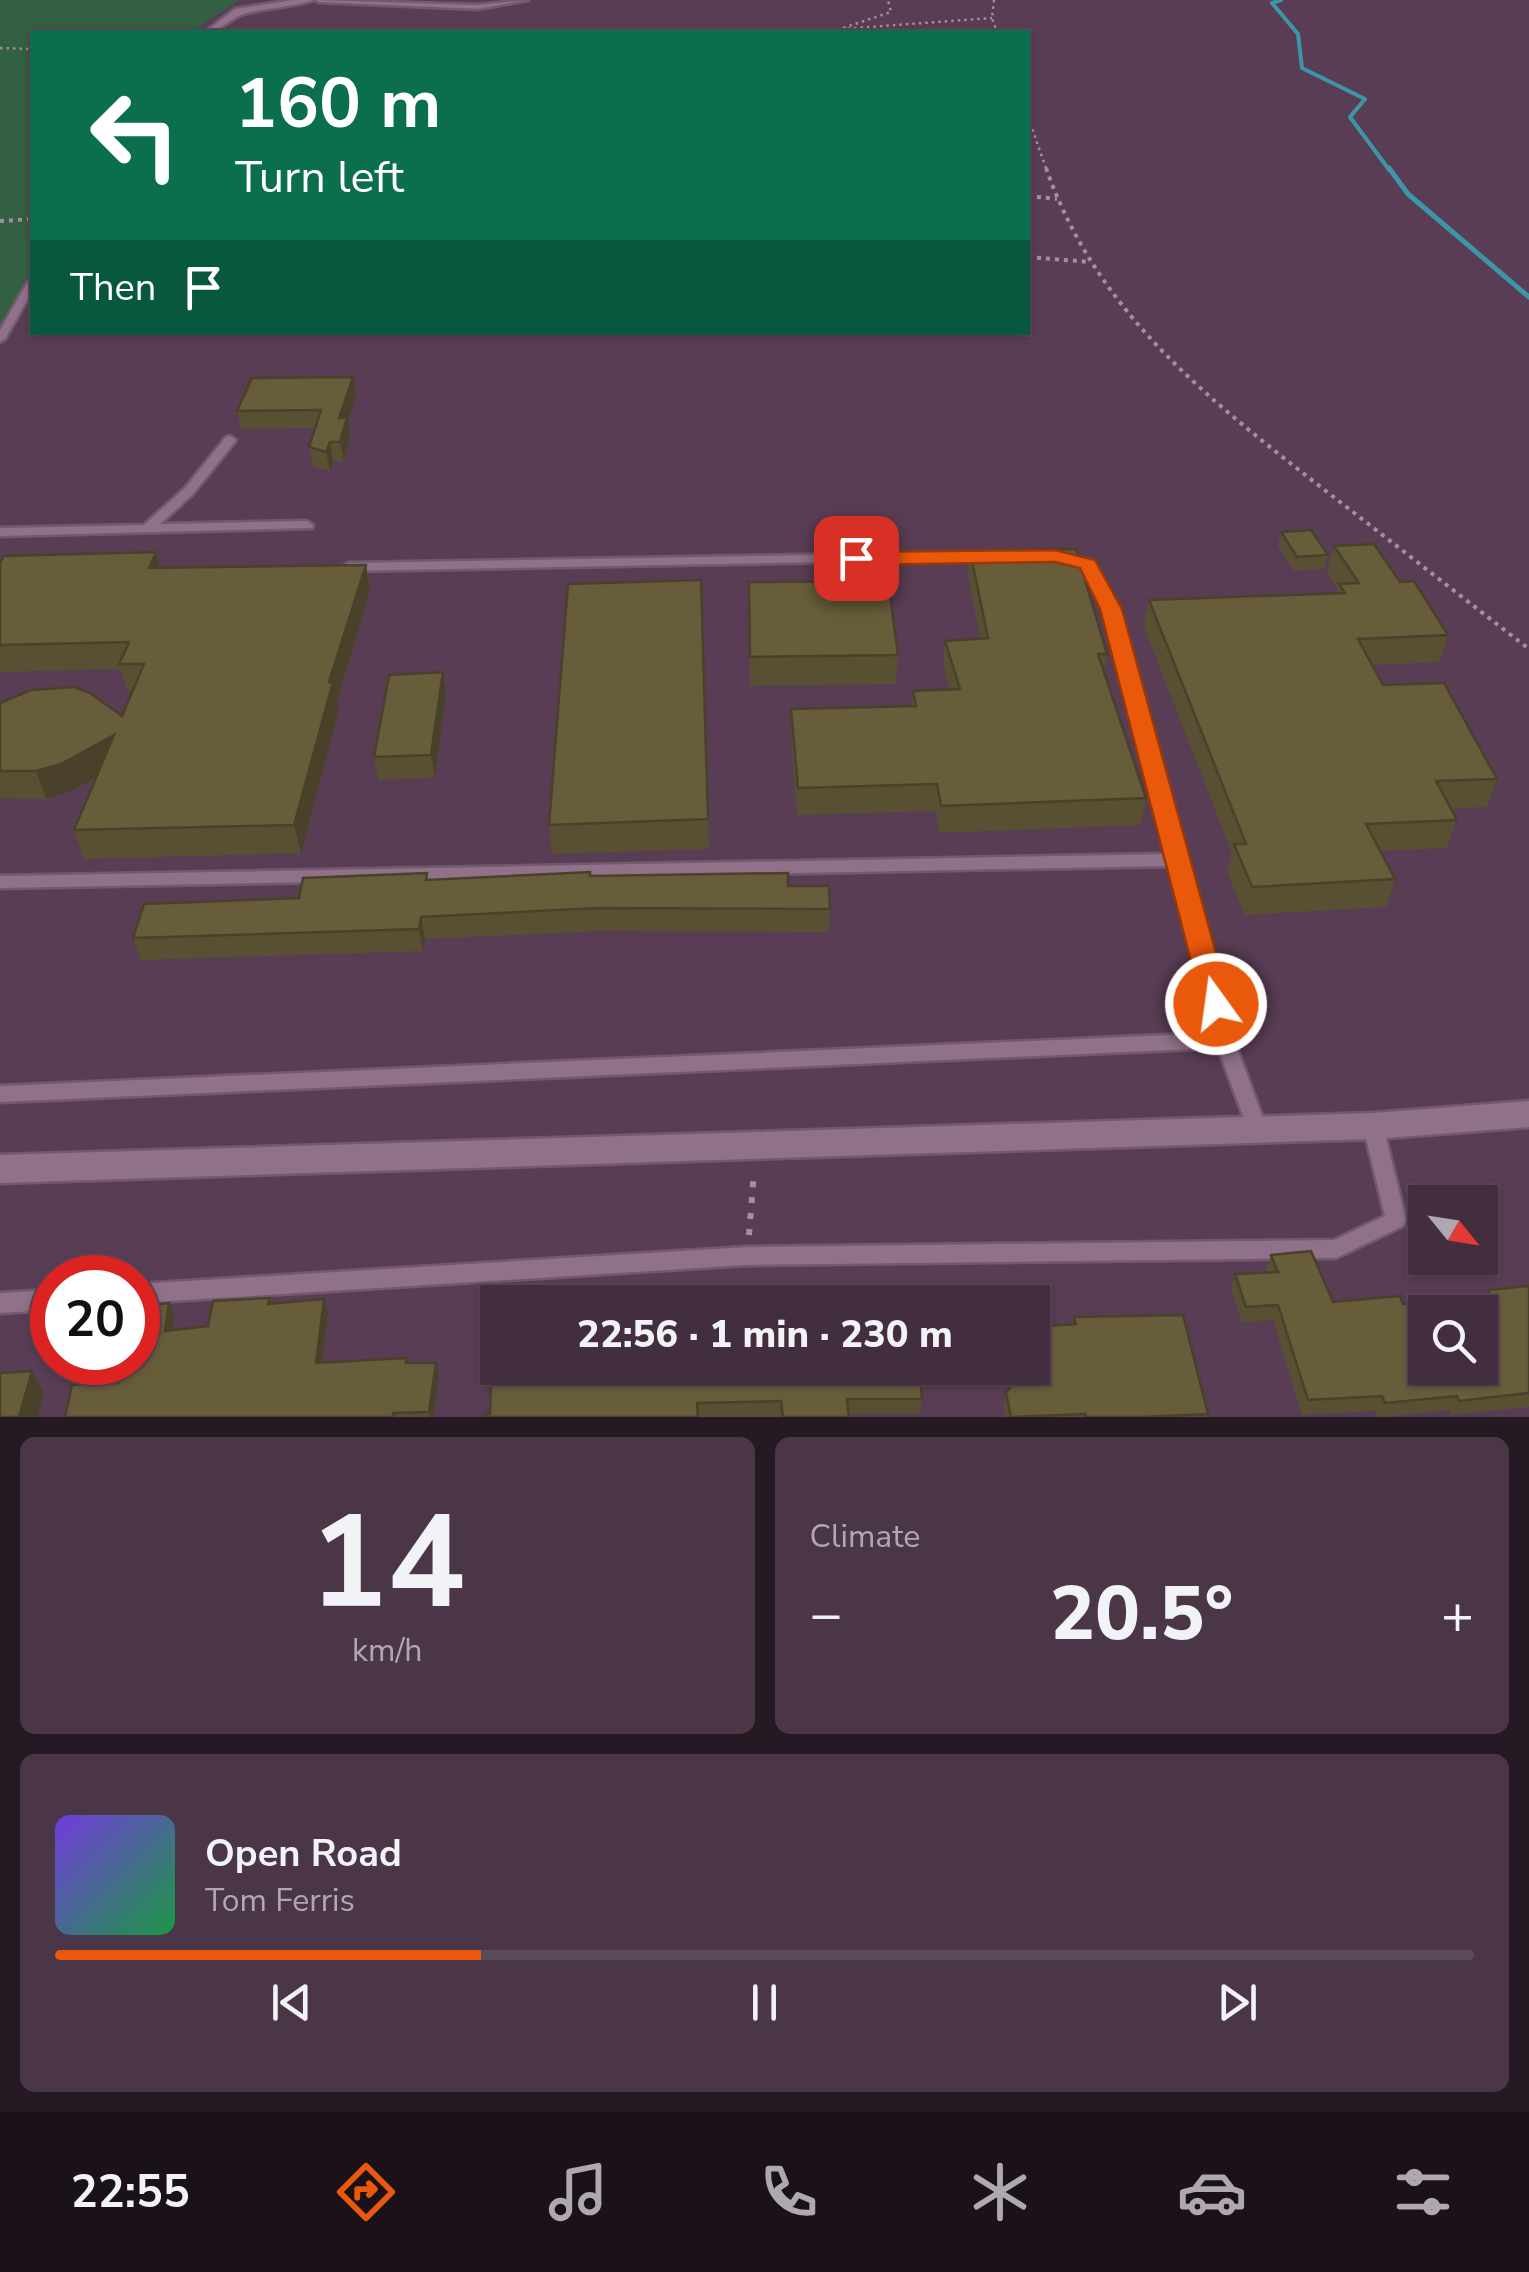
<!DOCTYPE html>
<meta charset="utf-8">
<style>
:root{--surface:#432e3f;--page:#4a3646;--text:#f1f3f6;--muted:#afa8b0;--line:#5b4a59;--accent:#ea580c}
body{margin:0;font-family:"Nunito Sans",sans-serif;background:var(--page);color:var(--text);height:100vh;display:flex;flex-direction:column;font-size:38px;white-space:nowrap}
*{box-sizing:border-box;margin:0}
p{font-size:32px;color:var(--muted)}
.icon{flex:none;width:55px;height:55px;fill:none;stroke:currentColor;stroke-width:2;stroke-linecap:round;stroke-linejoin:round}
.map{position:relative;height:1417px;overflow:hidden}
.side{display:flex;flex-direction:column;gap:20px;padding:20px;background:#251923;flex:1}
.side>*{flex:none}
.top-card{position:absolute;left:30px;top:30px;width:1000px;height:305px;border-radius:0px;box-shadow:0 2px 8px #0004,0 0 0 2px var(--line);background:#0b6e4f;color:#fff;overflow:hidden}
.needle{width:65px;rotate:120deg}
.controls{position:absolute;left:1408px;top:1185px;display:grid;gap:20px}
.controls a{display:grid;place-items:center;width:90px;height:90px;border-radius:0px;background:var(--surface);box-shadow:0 2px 8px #0004,0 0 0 2px var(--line);font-size:50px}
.speed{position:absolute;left:30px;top:1255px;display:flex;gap:20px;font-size:50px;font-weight:700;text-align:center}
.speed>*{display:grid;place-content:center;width:130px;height:130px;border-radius:50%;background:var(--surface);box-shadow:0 2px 8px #0004,0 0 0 2px var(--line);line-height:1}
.speed .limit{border:15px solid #d22;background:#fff;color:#111}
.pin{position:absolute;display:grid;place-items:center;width:85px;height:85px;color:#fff;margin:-42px;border-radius:20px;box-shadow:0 5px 15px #0006}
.me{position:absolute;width:110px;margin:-55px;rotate:346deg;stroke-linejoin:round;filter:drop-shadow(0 0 8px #0008)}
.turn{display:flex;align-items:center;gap:35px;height:210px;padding:0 40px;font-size:45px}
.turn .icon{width:130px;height:130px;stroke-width:2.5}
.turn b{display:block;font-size:70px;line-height:85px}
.then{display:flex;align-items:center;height:95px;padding:0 40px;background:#0003;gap:20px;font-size:38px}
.big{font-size:75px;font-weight:800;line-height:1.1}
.side .tile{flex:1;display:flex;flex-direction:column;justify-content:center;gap:15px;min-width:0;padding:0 35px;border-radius:15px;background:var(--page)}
.side .dial{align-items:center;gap:0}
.dial b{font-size:130px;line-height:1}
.song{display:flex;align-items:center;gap:30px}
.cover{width:120px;height:120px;border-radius:15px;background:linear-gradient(135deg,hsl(260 70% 55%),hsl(140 70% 35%))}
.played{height:10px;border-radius:5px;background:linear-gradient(90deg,var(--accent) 30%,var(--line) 30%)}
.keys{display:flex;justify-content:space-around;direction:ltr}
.heat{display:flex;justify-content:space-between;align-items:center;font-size:55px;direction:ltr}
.side .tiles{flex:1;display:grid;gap:20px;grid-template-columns:1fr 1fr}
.tile:last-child{grid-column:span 2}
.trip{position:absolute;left:480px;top:1285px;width:570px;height:100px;border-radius:0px;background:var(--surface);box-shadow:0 2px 8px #0004,0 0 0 2px var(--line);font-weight:800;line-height:100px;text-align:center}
.tab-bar{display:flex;height:160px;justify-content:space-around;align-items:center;background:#1b1219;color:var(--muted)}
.tab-bar .icon{width:70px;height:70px}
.tab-bar .selected{color:var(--accent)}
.tab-bar b{font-size:45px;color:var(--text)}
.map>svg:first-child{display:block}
.green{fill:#336042}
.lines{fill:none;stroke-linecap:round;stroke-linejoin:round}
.stream-far1{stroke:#3c96a8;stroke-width:4}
.stream{stroke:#3c96a8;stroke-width:5}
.lane-casing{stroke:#715a6d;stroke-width:5}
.secondary-casing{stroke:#715a6d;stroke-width:5}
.path-far2{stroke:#a48ea0;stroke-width:2.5;stroke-dasharray:2.5 4;stroke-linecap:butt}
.path-far1{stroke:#a48ea0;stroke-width:4;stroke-dasharray:4 5;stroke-linecap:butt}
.path{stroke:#a48ea0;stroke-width:6;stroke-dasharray:6 10;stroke-linecap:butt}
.lane{fill:#907189;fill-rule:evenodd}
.secondary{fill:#907189;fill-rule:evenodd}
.wall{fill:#595033}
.shaded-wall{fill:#494129}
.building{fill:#685d3b;stroke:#494129;stroke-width:2.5;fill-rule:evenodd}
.route{fill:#ea580c;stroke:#983908;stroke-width:2.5}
</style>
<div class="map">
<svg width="1529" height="1417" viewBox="0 0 1529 1417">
<rect width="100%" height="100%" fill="#593d54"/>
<polygon class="green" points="0,0 239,0 192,32 32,32 32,271 0,325"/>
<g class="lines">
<polyline class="stream-far1" points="1281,0 1272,3 1298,34 1302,68 1365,99 1350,117 1390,171"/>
<polyline class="stream" points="1389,168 1408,194 1529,297"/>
<g class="lane-casing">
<g id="lane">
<path d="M292,0H314C291,8 265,7 241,15C228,20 219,33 205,32L235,9Z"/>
<polygon points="315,0 478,5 528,0 478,9 319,2"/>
<polygon points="32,280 32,291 5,339 0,342 0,330 27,283"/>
<polygon points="230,436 236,440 234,443 193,494 160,524 307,521 313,525 312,528 0,536 0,528 144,525 185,488 226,437"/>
<polygon points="986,552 991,553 993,556 991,559 349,571 342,567 349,563"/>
<polygon points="1063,554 1093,561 1118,609 1234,1040 1267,1129 1264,1135 1257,1137 1250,1135 1218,1048 0,1102 0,1086 1214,1033 1171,866 0,888 0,876 1168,854 1104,609 1083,567 1058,561 1056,558"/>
<polygon points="1373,1118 1380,1120 1383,1126 1406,1220 1403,1226 1336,1258 747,1265 138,1303 138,1284 747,1247 1334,1240 1385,1216 1363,1126 1366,1120"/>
<polygon points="52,1290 52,1310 0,1313 0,1293"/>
</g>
</g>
<g class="secondary-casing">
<polygon id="secondary" points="1529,1101 1529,1127 1373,1139 0,1183 0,1155 1373,1113"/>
</g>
<g class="path-far2">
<polyline points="994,0 992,18 997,32"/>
<polyline points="841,29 992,18"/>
<polyline points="831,32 891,12 888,0"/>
<polyline points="0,48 32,49"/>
<polyline points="1028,117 1047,171"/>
</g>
<g class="path-far1">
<path d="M1046,168C1098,316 1212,402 1331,495C1397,546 1463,598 1529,649"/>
<polyline points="1028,196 1057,199"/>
<polyline points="0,221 32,219"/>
<polyline points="1028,257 1090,262"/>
</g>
<polyline class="path" points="749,1235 754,1172"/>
<use href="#lane" class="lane"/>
<use href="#secondary" class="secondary"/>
</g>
<g class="wall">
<polygon points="353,377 356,396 348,421 350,436 344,461 333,461 330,471 313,466 309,447 315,428 241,429 237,411"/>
<polygon points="1281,532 1328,555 1324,569 1294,571 1278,546"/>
<polygon points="1334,546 1400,582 1448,635 1440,662 1372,665 1383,685 1497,779 1487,807 1450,808 1457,820 1447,848 1381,851 1395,879 1386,907 1245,915 1227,872 1232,853 1144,627 1149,600 1337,594 1338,589 1327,572"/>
<polygon points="970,551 1107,654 1104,672 1146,798 1141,825 939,833 935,811 797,815 791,735 791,709 912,706 913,691 950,689 943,667 945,641 980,638 968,576"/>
<polygon points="0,563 160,567 366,565 370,591 337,701 339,709 301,853 84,859 74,830 96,777 71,791 46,799 0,798 0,703 122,716 132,691 127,691 121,669 0,672"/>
<polygon points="701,580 709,849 552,854 549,825"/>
<polygon points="749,582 898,655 896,684 750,686"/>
<polygon points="443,672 446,694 435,778 378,780 374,757"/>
<polygon points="427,873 428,880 590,876 788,886 830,909 829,932 600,931 425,939 423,951 141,960 133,938 299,898"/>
<polygon points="1271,1255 1333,1302 1403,1304 1484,1297 1488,1290 1529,1286 1529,1407 1452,1415 1449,1410 1383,1417 1378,1417 1376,1411 1302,1415 1273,1320 1242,1322 1231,1289 1235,1274 1267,1272 1266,1269"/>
<polygon points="270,1298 272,1304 324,1299 328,1313 322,1362 408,1363 439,1377 433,1417 65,1417 118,1383 175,1317 173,1330 208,1326"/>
<polygon points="1074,1317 1208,1414 1207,1417 1005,1417 1004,1408 1006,1393 1010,1387 1007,1368 1032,1368 1073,1324"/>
<polygon points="498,1352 922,1399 920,1414 849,1414 849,1417 485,1417 490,1414"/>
</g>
<g class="shaded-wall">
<polygon points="353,377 356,396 348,421 350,436 344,461 340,442 339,418"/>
<polygon points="330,442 333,461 330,471 326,452"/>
<polygon points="156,552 163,579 149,568"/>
<polygon points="366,565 370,591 337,701 339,709 301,853 294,825 329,682"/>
<polygon points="443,672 446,694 435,778 431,755"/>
<polygon points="114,735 123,763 71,791 46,799 36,771"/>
<polygon points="421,917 425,939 423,951 419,929"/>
<polygon points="324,1299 328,1313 320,1376 316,1363"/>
<polygon points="169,1303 175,1317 171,1345 165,1331"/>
<polygon points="436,1363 439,1377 433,1417 430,1417 429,1412"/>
<polygon points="32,1371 44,1394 37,1417 19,1417"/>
</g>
<g class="building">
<polygon points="353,377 339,418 347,417 340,442 330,442 326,452 309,447 321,410 237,411 252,378"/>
<polygon points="1311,530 1328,555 1297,557 1281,532"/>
<polygon points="1374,544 1400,582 1414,581 1448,635 1358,639 1383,685 1444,683 1497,779 1436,781 1457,820 1366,824 1395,879 1252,887 1234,844 1246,844 1149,600 1345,593 1339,584 1359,583 1334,546"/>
<polygon points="1076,549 1107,654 1098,654 1146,798 941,806 937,784 798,788 791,709 916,706 913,691 960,689 945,641 988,638 970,551"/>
<polygon points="156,552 149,568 366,565 329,682 333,682 294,825 74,830 114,735 61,764 36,771 0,771 0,703 31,690 74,687 90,693 122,716 144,664 119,664 129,642 0,645 0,563 4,556"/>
<polygon points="701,580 708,819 549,825 568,584"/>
<polygon points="888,581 898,655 750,657 749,582"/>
<polygon points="443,672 431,755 374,757 389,675"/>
<polygon points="590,872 590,876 788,873 788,886 829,886 830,909 598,908 421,917 419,929 133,938 144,904 299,898 303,878 427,873 426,880"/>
<path d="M1311,1251L1333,1302L1400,1296L1403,1304L1491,1296L1488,1290L1529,1286V1393L1459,1401L1457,1396L1385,1403L1382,1396L1308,1400L1278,1305L1246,1307L1235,1274L1278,1272L1271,1255ZM1425,1312H1480V1368H1425Z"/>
<polygon points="270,1298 268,1304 324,1299 316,1363 406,1358 406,1363 436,1363 429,1412 393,1413 393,1417 65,1417 72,1385 118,1383 122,1379 125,1362 138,1362 138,1307 169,1303 165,1331 208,1326 213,1301"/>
<polygon points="1183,1315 1208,1414 1142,1417 1086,1417 1085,1414 1011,1417 1006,1393 1015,1381 1012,1368 1032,1368 1032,1327 1076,1324 1074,1317"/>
<polygon points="498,1352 498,1368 919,1368 922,1399 847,1399 849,1417 783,1417 781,1401 697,1403 698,1417 485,1417 485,1414 490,1414 492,1353"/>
<polygon points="32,1371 19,1417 0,1417 0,1373"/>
</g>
<polygon class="route" points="1055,550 1095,560 1122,609 1230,1004 1226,1012 1216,1015 1206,1012 1202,1004 1100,609 1080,568 1055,562 856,565 846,558 856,552"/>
</svg>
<div class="controls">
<a><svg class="needle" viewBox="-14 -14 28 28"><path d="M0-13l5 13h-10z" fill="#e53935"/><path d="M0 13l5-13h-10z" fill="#afa8b0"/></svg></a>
<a><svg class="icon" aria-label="search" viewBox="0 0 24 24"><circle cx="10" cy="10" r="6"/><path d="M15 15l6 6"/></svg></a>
</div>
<div class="speed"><div class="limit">20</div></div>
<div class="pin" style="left:856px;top:558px;background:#d93025"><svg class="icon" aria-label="arrive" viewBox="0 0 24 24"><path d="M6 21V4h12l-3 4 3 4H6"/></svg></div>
<svg class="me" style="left:1216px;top:1004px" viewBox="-20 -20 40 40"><circle r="17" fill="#ea580c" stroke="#fff" stroke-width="3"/><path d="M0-11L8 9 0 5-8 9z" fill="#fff"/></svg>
<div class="trip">22:56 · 1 min · 230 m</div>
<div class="top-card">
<div class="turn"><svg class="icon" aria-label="left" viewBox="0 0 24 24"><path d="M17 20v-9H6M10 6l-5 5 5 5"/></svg><div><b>160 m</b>Turn left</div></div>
<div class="then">Then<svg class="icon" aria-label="arrive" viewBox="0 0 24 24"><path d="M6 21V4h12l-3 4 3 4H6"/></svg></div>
</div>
</div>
<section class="side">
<div class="tiles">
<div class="tile dial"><b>14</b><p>km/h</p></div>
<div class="tile"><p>Climate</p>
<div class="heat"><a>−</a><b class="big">20.5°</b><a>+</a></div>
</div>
<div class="tile">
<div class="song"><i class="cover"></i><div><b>Open Road</b><p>Tom Ferris</p></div></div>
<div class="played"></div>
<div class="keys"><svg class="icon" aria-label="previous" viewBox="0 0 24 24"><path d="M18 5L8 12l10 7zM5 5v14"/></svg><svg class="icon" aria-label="pause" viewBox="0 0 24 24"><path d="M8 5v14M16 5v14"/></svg><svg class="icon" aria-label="next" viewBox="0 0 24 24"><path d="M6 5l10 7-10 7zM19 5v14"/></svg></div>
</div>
</div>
</section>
<nav class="tab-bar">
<b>22:55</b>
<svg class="icon selected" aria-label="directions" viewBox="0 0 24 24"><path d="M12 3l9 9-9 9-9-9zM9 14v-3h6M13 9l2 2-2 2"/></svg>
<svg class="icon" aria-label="music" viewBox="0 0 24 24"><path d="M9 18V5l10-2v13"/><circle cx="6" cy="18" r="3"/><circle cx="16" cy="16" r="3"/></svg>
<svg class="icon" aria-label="phone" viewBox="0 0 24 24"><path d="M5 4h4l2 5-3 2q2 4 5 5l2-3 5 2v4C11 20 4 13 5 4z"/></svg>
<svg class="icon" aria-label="climate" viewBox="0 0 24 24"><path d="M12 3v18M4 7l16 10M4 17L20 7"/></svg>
<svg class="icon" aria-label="car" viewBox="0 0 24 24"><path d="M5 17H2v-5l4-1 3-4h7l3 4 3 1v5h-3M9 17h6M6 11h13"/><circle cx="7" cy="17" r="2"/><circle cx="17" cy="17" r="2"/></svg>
<svg class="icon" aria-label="filters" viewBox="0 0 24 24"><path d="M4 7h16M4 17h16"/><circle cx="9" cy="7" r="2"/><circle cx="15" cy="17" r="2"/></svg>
</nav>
